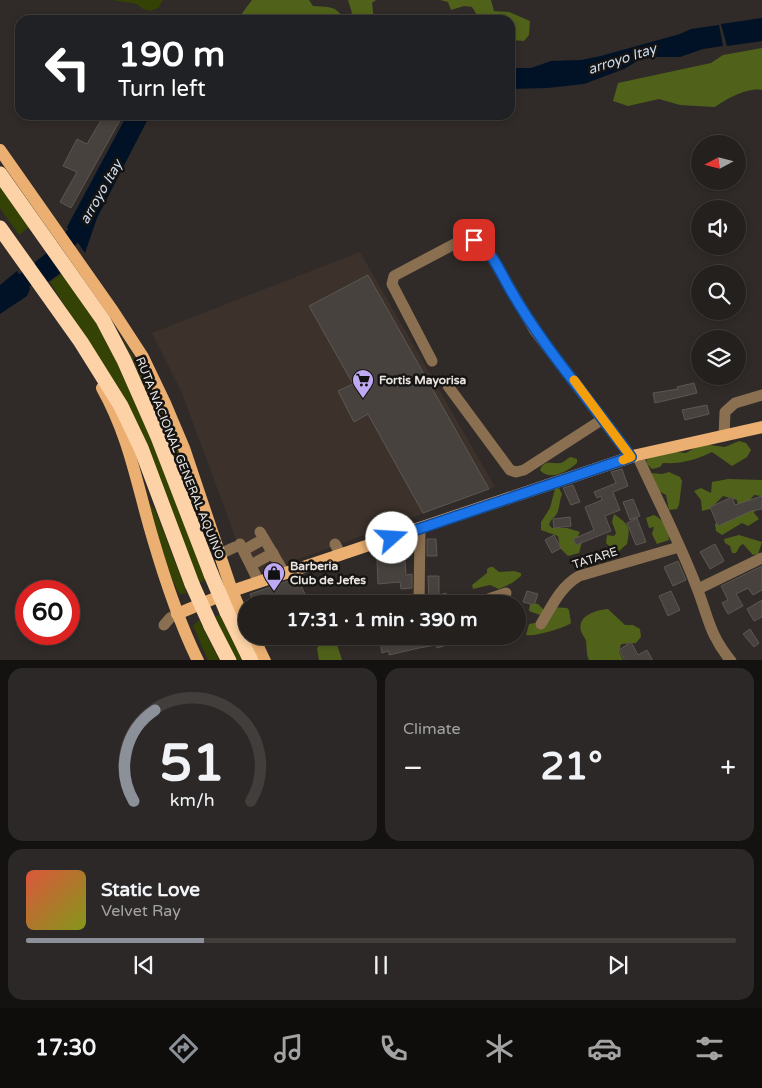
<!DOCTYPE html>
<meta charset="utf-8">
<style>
:root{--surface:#24201e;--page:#2c2827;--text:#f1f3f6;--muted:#a3a3a4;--line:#413e3c;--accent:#8c9099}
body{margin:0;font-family:"Varela Round",sans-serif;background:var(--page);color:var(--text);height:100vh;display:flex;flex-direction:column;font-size:19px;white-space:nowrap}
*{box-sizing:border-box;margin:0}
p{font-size:16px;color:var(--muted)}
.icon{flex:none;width:28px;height:28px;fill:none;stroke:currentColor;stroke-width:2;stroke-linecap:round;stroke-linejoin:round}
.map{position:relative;height:660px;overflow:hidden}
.sheet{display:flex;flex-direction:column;gap:8px;padding:8px;background:#141210;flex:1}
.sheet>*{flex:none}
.hud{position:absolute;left:15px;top:15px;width:500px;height:105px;border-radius:15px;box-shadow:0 2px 8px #0003,0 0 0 1px var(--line);background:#202124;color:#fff;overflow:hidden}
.needle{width:32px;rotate:263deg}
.buttons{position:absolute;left:691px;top:135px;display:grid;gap:10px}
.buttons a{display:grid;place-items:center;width:55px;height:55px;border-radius:50%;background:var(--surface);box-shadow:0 2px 8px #0003,0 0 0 1px var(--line);font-size:25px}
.speed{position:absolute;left:15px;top:580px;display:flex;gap:10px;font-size:25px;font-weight:700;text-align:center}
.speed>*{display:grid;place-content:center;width:65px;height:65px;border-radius:50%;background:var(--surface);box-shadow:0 2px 8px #0003,0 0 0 1px var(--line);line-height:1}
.speed .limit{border:8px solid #d22;background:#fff;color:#111}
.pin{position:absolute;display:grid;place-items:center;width:42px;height:42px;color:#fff;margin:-21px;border-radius:10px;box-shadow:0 2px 8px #0006}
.me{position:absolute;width:55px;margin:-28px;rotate:71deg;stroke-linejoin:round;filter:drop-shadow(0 0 4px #0008)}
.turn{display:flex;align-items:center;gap:18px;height:105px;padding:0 20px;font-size:22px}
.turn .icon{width:65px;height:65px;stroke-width:2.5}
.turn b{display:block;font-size:35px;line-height:42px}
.big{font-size:38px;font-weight:800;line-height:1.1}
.sheet .card{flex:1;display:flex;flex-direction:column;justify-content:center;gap:8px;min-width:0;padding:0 18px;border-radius:15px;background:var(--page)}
.sheet .dial{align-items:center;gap:0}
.dial svg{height:130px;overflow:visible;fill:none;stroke:var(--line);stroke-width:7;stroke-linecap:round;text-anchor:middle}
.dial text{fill:var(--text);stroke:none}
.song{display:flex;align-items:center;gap:15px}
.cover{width:60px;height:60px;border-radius:8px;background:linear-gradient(135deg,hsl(10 70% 55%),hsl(70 70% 35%))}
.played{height:5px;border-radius:2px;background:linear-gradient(90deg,var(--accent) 25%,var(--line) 25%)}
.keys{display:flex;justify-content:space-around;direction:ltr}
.heat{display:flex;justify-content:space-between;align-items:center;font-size:28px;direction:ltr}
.sheet .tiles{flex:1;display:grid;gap:8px;grid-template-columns:1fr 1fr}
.card:last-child{grid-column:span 2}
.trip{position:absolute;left:238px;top:595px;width:288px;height:50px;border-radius:25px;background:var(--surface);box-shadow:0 2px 8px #0003,0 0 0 1px var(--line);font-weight:800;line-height:50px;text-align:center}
.tab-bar{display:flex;height:80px;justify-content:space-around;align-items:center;background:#0e0d0c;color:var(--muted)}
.tab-bar .icon{width:35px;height:35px}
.tab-bar .current{color:var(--accent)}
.tab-bar b{font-size:22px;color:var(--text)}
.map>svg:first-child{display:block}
.built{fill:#3c322b}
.green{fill:#344205}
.forest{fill:#506219}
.water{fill:#011226}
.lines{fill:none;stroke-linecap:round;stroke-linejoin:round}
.river{stroke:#011226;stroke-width:16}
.building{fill:#47423e;stroke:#5c5753}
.minor{stroke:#8b6f51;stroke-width:11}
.major{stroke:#ebb071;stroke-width:12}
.highway{stroke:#fcd2a6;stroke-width:15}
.highway-bridge{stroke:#fcd2a6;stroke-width:15}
.route-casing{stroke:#114b97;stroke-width:12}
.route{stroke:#1a73e8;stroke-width:9}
.slow{stroke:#f59e0b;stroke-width:9}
.labels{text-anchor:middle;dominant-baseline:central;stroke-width:5;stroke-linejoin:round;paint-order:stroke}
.poi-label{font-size:12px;font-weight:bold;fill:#e9e5e3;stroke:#161412;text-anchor:start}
.street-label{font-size:12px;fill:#e9e5e3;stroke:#161412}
.water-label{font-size:14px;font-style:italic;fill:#cbdcee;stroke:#161412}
</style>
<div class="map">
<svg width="762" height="661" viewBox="0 0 762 661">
<rect width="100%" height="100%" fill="#302b28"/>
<polygon class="built" points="360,252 495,487 250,577 182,393 152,333"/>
<g class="green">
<polygon points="112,0 163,0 158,8 150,11 143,9 137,4"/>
<polygon points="0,184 30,226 19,235 0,208"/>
<polygon points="63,273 110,345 152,438 206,580 198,583 78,327 50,282"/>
<polygon points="121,334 170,428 190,481 195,512 167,437"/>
<polygon points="139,469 150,504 156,512 187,593 180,594 177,590 166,563"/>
<polygon points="222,614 246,660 235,660 213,618"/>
<polygon points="199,620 219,660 209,660 207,658 193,626"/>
</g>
<g class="forest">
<polygon points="252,0 309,0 313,6 328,7 335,9 346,19 352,13 348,0 376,0 372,3 374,20 237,20"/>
<polygon points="440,0 491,0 494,11 509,12 530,21 529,35 524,41 510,40 510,20 480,20 472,7 464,6 451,10 448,2"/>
<path d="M762,48V90C748,87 726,99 715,107L680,105L659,99L628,106L613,101L618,83L711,63L723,55Z"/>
<path d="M739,441L746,443L751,450L747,457L732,466L712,452C696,460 681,464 663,463L660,467L652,469L647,464L646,456L667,451L686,453L702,444L725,447Z"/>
<path d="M571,457L577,459V463C568,471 550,482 540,470C544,459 552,464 560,463C564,463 567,458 571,457Z"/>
<polygon points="669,472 680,477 682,481 679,505 677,509 669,510 666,495 659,491 651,473 662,474"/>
<polygon points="728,479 762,480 762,496 754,495 749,501 755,510 754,513 759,519 748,526 742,523 722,535 716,531 715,524 738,508 737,500 723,496 710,509 702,511 701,500 694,491 701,488 711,493 712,482"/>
<path d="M559,488L562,494C559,501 560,509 556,515C553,519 550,520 549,525L552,528H567L580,532L578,536L582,542L579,553L568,556L560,548L558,536L541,530V522L550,508L555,489Z"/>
<path d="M614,514C629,525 631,526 627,544L619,551H615L606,543L607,535L614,536L616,533L612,522Z"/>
<path d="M654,515C664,520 669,530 669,540L657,544L652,534L654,527L649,528L646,518Z"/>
<polygon points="739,535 762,542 758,554 753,555 743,544 740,546 736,553 732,553 730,546 725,543 724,539"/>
<polygon points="490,567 493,567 499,572 514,571 521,573 521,576 512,583 499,589 490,585 473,589 472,585 487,573 487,569"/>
<path d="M534,603L538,604L544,610L551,607L567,608L569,610L571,623C565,628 534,637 526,635L529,624L540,622V615L529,611L530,604Z"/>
<path d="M608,609L625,625H633L640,629L641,637L636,643L621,644L619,652L623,660H589C586,654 587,648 586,641C585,638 582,634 581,631C577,615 597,610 608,609Z"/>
<polygon points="331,637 335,638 342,660 319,660 317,648 324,639"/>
</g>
<g class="water">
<polygon points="762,18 762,41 727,46 721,24"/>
<polygon points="719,25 723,46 703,49 680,57 654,57 639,60 624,69 584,84 548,88 510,89 510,68 531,68 551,61 581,60 601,56 680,34 691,29"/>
<polygon points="127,115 150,115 97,218 85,253 67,227"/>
<polygon points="48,252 62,272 48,282 35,262"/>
<polygon points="17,271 30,289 27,296 0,314 0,285"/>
</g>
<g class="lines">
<polyline class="river" points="0,297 51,262 86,220"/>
</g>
<g class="building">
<polygon points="104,115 123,115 71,208 60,202 77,172 63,166 77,139 87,144"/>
<polygon points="368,275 489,489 423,513 368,414 354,422 338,391 353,384 309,306"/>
<polygon points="694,383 697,393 655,403 653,393 678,389 677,387"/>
<polygon points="707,405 709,414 685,420 682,410"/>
<polygon points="622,469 628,486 613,492 620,510 605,516 611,531 576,545 573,539 594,530 585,507 602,500 601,496 597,498 594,492 616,483 611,472"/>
<polygon points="573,485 580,502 571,505 563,488"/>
<polygon points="762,496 762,509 751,511 718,526 710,507 732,497 735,505"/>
<polygon points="633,499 640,516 630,520 623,502"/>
<polygon points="570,517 571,526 554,528 553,519"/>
<polygon points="637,518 646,542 636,545 627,523"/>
<polygon points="554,535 561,548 552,553 545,540"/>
<polygon points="427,539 436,539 437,556 427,556"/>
<polygon points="715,544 724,561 710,569 700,552"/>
<polygon points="394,558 394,561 405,560 406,575 412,574 412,588 401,589 400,582 378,584 377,559"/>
<polygon points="678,561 686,580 673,586 664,567"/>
<polygon points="762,566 762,590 753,595 748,588 736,594 743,606 728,614 722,603 728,600 721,586"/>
<polygon points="428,576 439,576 439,595 446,593 449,602 429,604"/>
<polygon points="297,578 306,596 293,604 254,604 250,594"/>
<polygon points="527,591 538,594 534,605 523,602"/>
<polygon points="671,591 680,610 668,616 659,596"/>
<polygon points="762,600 762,617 754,621 747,609"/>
<polygon points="750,629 759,643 754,647 743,634"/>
<polygon points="404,636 444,636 444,646 437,648 436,645 419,648 389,655 389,651 382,653 380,642"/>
<polygon points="468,636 491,636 491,641 469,644"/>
<polygon points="631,642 638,655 647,650 653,661 625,661 619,650"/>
</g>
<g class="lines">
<g class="minor">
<polyline points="432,361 392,284 394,276 460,241 474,240 480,244 490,254 535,331 631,457"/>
<polyline points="448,386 510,470 516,472 524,470 603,419"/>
<polyline points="724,436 725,412 735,403 762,395"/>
<path d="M637,455C657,499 680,543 697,588C709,619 709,634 731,661"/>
<polyline points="260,532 285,574"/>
<polyline points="240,544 259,582"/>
<polyline points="335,544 341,555"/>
<polyline points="244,550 264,539"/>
<polyline points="220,554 235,547"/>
<polyline points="251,565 273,553"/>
<polyline points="698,589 762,558"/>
<polyline points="419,604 420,529"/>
<polyline points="474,604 506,593"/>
<path d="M541,624C552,606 560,587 579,576L679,547"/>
<polyline points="164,625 170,618 177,614"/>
</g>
<g class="major">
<polyline points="0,150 113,311 143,357 165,403 184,448 232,591 246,623"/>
<path d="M102,388C130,438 137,486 153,539C165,580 179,622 198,661"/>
<polyline points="177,614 232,591 637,455 762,427"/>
<polyline points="253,636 265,661"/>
</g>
<g class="highway">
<polyline points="0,174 103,320 124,360 158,437 211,574"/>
<polyline points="0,228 81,342 121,406 141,448 192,584"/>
<polyline points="227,612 251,661"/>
<polyline points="211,626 229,661"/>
</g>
<g class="highway-bridge">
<polyline points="211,574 227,612"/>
<polyline points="192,584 211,626"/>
</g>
</g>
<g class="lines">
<g class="route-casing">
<path id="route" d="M392,538L631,457C591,401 544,349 510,289C500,272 492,250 474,240"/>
</g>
<use href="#route" class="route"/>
<polyline class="slow" points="574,380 631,457 623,460"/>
</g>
<defs>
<g id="supermarket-pin" transform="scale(1.125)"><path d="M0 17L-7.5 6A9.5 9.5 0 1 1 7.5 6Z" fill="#bfa9f4" stroke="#161412"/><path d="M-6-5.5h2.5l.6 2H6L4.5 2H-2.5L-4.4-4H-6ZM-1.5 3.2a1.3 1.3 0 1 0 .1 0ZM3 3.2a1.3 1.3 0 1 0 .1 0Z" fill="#111"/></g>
<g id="shop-pin" transform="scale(1.125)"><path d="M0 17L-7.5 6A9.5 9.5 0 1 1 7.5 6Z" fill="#bfa9f4" stroke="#161412"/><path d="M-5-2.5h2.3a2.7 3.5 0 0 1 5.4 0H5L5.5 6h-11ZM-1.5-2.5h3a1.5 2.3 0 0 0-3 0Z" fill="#111"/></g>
</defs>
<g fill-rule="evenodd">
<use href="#supermarket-pin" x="363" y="380"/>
<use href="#shop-pin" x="274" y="573"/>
</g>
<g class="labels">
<g class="poi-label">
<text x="379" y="380">Fortis Mayorisa</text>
<text x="290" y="566">Barberia<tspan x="290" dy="14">Club de Jefes</tspan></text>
</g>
<g class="street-label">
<text transform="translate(180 458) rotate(68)">RUTA NACIONAL GENERAL AQUINO</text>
<text transform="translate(595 558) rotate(-18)">TATARE</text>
</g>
<g class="water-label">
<text transform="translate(622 59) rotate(-18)">arroyo Itay</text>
<text transform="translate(101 192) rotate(-60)">arroyo Itay</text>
</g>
</g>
</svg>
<div class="buttons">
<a><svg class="needle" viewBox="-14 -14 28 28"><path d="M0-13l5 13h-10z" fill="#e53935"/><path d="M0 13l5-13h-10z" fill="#a3a3a4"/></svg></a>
<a><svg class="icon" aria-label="sound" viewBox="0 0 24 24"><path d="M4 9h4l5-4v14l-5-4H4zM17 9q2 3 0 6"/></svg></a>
<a><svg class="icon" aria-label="search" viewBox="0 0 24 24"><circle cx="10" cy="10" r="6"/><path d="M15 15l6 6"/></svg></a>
<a><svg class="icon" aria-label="layers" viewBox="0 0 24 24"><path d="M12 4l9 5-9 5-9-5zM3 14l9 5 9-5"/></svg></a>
</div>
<div class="speed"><div class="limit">60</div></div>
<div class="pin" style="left:474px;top:240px;background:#d93025"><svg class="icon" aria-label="arrive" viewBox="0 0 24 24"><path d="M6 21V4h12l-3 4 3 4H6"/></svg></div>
<svg class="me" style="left:392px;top:538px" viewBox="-20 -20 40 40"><circle r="19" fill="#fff"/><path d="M0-13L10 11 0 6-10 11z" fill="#1a73e8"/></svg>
<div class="trip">17:31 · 1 min · 390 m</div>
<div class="hud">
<div class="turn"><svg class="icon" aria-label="left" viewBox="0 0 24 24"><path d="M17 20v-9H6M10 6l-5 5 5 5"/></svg><div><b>190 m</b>Turn left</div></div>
</div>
</div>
<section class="sheet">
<div class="tiles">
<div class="card dial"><svg viewBox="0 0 100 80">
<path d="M14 69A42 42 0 1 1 86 69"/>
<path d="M14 69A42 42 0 0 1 27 13" stroke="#8c9099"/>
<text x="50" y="56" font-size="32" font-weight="700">51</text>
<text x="50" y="72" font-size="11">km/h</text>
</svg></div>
<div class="card"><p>Climate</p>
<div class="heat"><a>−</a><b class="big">21°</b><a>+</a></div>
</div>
<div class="card">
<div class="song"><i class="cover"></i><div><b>Static Love</b><p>Velvet Ray</p></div></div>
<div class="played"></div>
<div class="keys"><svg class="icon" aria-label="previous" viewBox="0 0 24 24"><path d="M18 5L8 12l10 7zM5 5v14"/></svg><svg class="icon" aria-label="pause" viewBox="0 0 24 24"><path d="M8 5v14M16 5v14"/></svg><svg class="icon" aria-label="next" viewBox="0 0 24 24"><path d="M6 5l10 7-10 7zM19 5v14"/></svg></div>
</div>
</div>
</section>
<nav class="tab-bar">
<b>17:30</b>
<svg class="icon current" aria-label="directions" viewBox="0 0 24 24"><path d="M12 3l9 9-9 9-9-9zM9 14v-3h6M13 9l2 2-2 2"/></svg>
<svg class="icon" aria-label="music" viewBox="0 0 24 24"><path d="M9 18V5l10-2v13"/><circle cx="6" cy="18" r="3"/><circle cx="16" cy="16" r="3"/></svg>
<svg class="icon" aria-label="phone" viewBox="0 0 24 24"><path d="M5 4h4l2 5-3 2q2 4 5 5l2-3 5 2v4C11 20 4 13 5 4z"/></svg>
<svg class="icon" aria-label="climate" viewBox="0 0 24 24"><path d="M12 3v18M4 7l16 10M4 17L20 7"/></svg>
<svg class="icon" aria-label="car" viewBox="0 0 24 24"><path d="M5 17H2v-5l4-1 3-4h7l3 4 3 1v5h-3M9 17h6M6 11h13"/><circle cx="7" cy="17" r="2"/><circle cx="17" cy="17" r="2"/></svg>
<svg class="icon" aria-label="filters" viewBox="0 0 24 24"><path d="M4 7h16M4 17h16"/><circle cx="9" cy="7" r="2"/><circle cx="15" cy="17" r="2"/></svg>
</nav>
